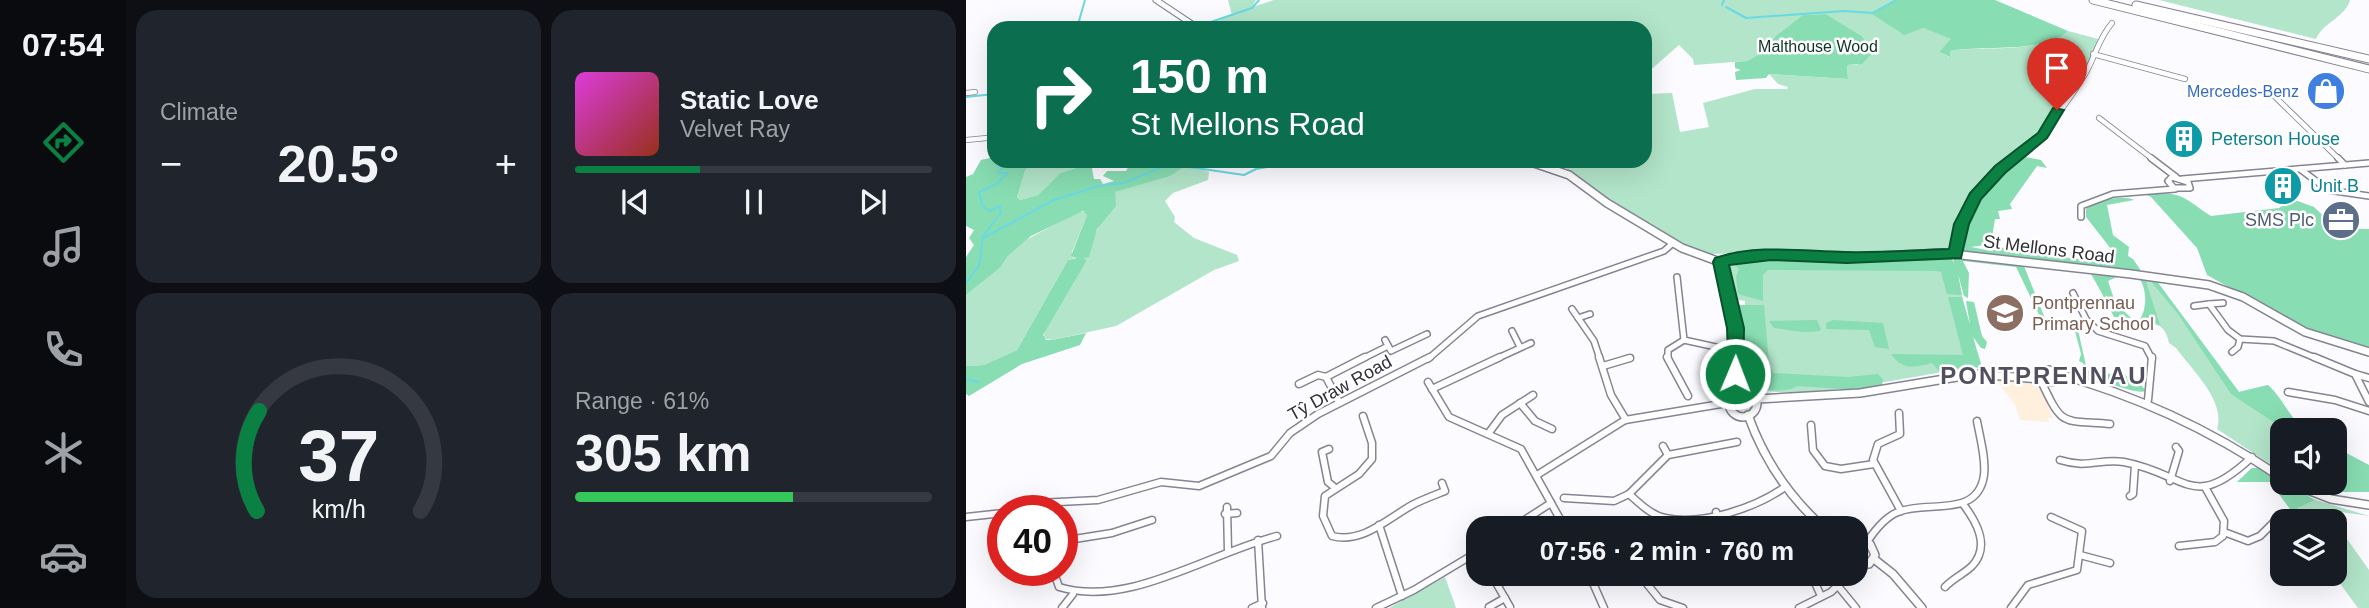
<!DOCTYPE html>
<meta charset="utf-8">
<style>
:root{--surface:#171b24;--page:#20242c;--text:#f1f3f6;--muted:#9ea1a6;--line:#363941;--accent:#0b8043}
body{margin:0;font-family:Arial,sans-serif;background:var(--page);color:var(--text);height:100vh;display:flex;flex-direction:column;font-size:26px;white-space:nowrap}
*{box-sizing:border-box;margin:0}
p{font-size:23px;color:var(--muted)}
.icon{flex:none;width:38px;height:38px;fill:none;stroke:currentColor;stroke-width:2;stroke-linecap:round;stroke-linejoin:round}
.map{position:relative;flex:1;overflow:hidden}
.details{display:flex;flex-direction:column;gap:10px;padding:10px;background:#0d0f14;width:840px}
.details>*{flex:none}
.guide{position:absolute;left:21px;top:21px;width:665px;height:147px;border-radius:21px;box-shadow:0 7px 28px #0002;background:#0b6e4f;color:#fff;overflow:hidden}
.fabs{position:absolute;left:1304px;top:418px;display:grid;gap:14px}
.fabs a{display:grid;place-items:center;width:77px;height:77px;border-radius:14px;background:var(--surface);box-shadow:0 7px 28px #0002;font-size:35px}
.speed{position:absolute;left:21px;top:495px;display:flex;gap:14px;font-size:35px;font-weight:700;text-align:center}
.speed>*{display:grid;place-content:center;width:91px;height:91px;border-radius:50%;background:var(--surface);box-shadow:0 7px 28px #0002;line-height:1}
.speed .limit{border:10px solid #d22;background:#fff;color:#111}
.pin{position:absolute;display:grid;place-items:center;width:60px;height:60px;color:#fff;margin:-72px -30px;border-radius:50% 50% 50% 0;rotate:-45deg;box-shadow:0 0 7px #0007}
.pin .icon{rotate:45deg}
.me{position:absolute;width:77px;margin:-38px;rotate:1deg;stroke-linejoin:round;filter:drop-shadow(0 0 5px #0008)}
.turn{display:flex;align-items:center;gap:24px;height:147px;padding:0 28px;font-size:32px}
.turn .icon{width:91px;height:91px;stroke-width:2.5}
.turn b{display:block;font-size:49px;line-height:60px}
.big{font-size:52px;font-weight:800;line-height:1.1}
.details .tile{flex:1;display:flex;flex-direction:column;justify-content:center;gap:10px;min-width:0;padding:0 24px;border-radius:21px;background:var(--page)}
.details .dial{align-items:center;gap:0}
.dial svg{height:182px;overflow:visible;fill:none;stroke:var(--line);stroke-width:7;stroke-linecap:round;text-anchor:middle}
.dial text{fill:var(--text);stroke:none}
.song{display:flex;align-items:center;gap:21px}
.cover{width:84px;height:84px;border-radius:10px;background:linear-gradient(135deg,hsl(300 70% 55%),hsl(10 70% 35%))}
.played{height:7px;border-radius:4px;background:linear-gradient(90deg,var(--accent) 35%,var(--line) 35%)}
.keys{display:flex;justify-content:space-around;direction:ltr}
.heat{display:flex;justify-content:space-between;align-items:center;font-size:38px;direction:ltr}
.charge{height:10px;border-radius:5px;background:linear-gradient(90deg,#34c759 61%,var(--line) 0)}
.details .tiles{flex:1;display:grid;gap:10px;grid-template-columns:repeat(2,1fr)}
.trip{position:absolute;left:500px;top:516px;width:402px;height:70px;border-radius:21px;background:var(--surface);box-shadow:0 7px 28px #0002;font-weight:800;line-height:70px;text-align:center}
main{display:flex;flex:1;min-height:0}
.menu{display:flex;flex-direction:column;width:126px;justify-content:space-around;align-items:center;background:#090b0e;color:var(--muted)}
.menu .icon{width:49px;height:49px}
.menu .on{color:var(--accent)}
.menu b{font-size:32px;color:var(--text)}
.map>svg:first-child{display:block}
.medical{fill:#fef0dc}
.green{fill:#b2e5c9;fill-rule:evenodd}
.forest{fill:#88ddb2}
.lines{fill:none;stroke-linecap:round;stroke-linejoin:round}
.stream{stroke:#69dae3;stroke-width:2}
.minor-far2-casing{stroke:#868494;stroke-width:6}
.minor-far1-casing{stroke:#868494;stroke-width:8}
.minor-casing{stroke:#868494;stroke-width:9}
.tertiary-far1-casing{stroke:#868494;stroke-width:9}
.tertiary-casing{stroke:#868494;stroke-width:10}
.secondary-far1-casing{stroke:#868494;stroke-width:7}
.secondary-casing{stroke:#868494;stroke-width:10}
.motorway-casing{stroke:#868494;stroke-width:9}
.minor-far2{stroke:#fff;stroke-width:4.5}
.minor-far1{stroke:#fff;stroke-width:5}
.minor{stroke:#fff;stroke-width:6}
.tertiary-far1{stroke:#fff;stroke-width:6}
.tertiary{stroke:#fff;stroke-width:7}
.secondary-far1{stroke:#fff;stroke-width:5}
.secondary{stroke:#fff;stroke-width:7}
.motorway{stroke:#fff;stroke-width:7}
.route{fill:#0b8043;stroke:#07532c;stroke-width:2}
.labels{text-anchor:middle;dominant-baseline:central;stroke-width:5;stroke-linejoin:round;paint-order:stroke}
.far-park-label{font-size:16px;fill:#0f3524;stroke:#fff}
.far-shop-label{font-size:16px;fill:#366cbe;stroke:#fff;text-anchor:end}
.culture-label{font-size:18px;fill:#0d838f;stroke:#fff;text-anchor:start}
.service-label{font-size:18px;fill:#4e5e75;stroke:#fff;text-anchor:end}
.street-label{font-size:18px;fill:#302f36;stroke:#fff}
.education-label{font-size:18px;fill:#785e54;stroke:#fff;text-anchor:start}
.district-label{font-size:24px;font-weight:bold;letter-spacing:2px;fill:#52505f;stroke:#fff}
</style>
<main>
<nav class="menu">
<b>07:54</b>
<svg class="icon on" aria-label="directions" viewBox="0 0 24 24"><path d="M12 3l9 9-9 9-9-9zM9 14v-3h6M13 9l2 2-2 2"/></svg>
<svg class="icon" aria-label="music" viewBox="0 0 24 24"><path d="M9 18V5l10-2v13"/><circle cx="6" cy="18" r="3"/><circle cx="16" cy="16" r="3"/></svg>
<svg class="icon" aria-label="phone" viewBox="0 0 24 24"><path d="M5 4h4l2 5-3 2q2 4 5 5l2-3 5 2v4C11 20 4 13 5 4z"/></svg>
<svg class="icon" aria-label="climate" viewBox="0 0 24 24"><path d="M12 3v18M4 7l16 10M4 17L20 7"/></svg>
<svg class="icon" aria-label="car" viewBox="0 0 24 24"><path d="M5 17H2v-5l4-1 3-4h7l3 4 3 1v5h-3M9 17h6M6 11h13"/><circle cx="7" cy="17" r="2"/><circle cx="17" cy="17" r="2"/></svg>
</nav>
<section class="details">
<div class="tiles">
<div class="tile"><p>Climate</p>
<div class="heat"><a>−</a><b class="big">20.5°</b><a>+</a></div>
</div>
<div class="tile">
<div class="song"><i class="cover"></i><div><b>Static Love</b><p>Velvet Ray</p></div></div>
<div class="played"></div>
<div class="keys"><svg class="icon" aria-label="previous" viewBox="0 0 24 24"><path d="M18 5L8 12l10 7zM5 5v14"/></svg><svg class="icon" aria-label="pause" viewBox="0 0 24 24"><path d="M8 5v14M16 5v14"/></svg><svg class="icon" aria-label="next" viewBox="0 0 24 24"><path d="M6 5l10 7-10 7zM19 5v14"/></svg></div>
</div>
<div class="tile dial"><svg viewBox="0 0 100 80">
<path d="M14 69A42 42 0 1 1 86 69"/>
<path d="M14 69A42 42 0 0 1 15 25" stroke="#0b8043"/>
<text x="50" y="56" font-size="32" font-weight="700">37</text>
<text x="50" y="72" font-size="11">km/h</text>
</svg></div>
<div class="tile"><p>Range · 61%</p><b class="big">305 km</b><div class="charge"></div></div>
</div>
</section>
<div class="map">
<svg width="1403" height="608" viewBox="0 0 1403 608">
<rect width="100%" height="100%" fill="#fcfbff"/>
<polygon class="medical" points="1028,377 1061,379 1069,384 1078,394 1087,418 1082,418 1083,422 1054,420 1049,405"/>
<g class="green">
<path d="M262,0H290L286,7L308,0H930L906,14L935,33L957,28L986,39L973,52L983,57V51C1014,46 1080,54 1102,31L1132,39L1124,65L1089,109L1076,133L1030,171L1005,197L984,251L864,256L837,252L742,254L715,243L596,172L611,161H679V28H235L266,15ZM860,14L896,36L907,52L891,65H881L882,79L803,74L812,84L822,87L821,89H789L737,103L743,127L714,132L706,93L681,94L683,82L680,74L713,45L727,59L728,65L781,61L797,52L838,15Z"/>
<path d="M1193,0H1384C1379,18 1357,22 1350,39Z"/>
<polygon points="67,161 130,161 94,173 72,195 54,200 51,197 59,171"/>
<path d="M222,161H312L262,166L239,163L235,169L243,172L242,180L207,193L199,201L209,217L208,222L228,238L271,255L273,261L248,270L150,326L86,340L77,338L79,331L116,269L121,260L116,259C125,248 126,240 132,228C138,215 148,209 148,192L205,176L219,166L232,168L235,162Z"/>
<polygon points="112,212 121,212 121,215 106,252 107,257 111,257 102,260 51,350 18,365 0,366 0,295 34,268 42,256 60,240"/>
<path d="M976,255L991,278L1015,367C974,368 805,413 779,381C767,366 773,330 769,310L779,305V301L767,299L759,263L769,258Z"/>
<path d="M1176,277L1190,280L1273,392L1302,385C1318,400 1322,416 1339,430H1316V472L1251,429C1260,401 1226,370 1210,348L1203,343C1201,334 1198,326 1188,324Z"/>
<polygon points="1286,468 1292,468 1347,499 1403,516 1361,510 1368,521 1325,521 1324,509 1304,482 1271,482"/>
<polygon points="1369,522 1403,570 1403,608 1392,608 1367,574"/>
<polygon points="479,577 490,608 423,608"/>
</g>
<g class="forest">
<path d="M930,0H1029L1102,31C1080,54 1014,45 984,51V57L973,52L985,39L957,28L938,35L904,13Z"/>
<polygon points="860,14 896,36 907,52 896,64 881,65 882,79 803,74 800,78 770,80 769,72 775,70 769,68 769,62 781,61 797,52 810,36 837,15"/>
<path d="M1054,156L1075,160L1081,168L1071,166L1044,204L1046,209L1032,211L1034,219H1029L1025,244L1005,247L1026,251L1034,247L1060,254L1149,262V254L1120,217V209C1128,201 1157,194 1168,200L1141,205L1147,235L1163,247L1162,256L1167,259L1178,275L1153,276L1142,281L1149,302L1165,318L1148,317L1145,311H1139V299L1124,272L1058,266L1082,326L1106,327L1112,330L1121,370L1151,375L1150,366H1153L1163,380L1175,385L1180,391C1168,395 1136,379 1120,376L1117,363L1113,361L1115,354L1109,331L1079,327L1050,267L997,261L1003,273L1002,298L998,296L992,274L996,295L981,294L975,272L971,271L802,270L797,275V301L772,294L770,277L773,269L769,265L775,262L772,257L977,254L985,257L988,263L987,257L995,252L984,251L991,228L996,230L1014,195Z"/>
<polygon points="28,157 28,161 67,161 59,171 51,197 54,200 72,195 94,173 125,163 128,179 134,179 137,184 148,181 137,176 141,171 160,171 163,166 158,165 158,161 236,163 232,168 219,166 205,176 149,192 150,206 131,229 123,257 117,258 121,260 116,269 77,335 80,340 86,340 120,333 114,345 56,364 3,396 0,394 0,366 18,365 51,350 102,260 111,258 105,256 121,215 117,211 65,236 42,256 34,268 0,295 0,257 8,245 3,238 8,230 0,226 0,177 7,174 15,160"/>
<path d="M1190,193C1220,193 1221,201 1245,216L1313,208L1326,199L1348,207L1370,228L1403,229V350L1340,330L1241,275L1231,248L1185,197L1178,194Z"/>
<path d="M1172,276L1190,280L1273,392L1302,385C1318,400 1322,416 1339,430L1316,431L1309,423L1265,394L1212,314L1183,279L1180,282L1194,325L1173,321C1181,309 1182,290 1172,276Z"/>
<path d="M982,297H996L1004,325L1000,301L1008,302L1016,336L1021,342L1019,349L1015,348L1007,337L1016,367L973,371L966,363C948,368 936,370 925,354L997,355Z"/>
<path d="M771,305H798L803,364L807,373L882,377L912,374L917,379L916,385L890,390L832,386C820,393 798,391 785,385L773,363L779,342Z"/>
<path d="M851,320L855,330C841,335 822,329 808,328L803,321Z"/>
<polygon points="867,320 917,323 923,349 909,347 903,330 860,329 860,323"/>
<polygon points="1369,447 1403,465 1403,492 1367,492 1354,483 1368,483"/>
<polygon points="1286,468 1292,468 1349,500 1331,508 1331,513 1324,509 1304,482 1271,482"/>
</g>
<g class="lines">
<g class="stream">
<polyline points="756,5 758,0"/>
<polyline points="760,7 780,18 878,11 907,13 930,0"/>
<polyline points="111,28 119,0"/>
<polyline points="227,28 286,8 293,0"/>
<polyline points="0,97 28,94"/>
<polyline points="17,238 88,200 133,186 158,183 203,164 278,175 290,169 336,161"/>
<polyline points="0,283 13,266 17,236 35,213 34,206 23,211 16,205 13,192 29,185 42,173 32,173 40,161"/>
<polyline points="0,379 12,382"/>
</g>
<g class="minor-far2-casing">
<g id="minor-far2">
<polyline points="1127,54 1219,79"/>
<polyline points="1303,91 1374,160"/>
<polyline points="0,93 9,92"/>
<polyline points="1133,118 1188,160"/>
<polyline points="0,140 21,138"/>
<path d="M1049,160C1077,136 1099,107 1118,76C1129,58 1132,39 1146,23"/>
</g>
</g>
<g class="minor-far1-casing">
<g id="minor-far1">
<polyline points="1185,158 1210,177"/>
<polyline points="1372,158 1379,165"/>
<polyline points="1334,169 1362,190 1403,196"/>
<polygon points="1206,177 1222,182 1224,188 1208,188 1202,181"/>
<polyline points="1216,179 1403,163"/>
<polyline points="1115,217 1115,206 1147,194 1209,189"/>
<path d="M989,254C989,215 1024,181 1051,158"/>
<polyline points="711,277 718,340 768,351"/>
<polyline points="1107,293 1120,319 1132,331 1179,346 1186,359"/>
<polyline points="1243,304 1257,303"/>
<polyline points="1228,306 1243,304 1262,330 1274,339 1308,341 1352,359"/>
<polyline points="606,309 628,341 634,359"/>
<polyline points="612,318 624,314"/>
<polyline points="546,331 554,347"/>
<polyline points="419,340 425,351 461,334"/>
<polyline points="1266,352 1272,347 1274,339"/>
<polyline points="396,359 422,346"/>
<polyline points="462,359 512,316 698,251 707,243"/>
<polyline points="530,359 565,343"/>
<polyline points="660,359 664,358"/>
<polyline points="702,359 702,350 718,340"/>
</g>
</g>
<g class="minor-casing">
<g id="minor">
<polyline points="633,357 645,395 660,420"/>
<polyline points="701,357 722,396"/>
<polyline points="1348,357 1389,374 1403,402"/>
<polyline points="637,366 664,358"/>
<polyline points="1389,374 1403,378"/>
<path d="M1075,381C1097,427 1094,420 1144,424"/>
<polyline points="462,382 483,417 555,449 599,528"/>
<polyline points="333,384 352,375 360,377"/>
<polyline points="466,389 534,357"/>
<polyline points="1322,392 1369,400 1403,411"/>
<polyline points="1182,400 1186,357"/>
<polyline points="373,402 360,377 399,357"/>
<polyline points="554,403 569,421 586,429"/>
<polyline points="933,413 934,434 912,444 907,460 935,511"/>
<path d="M397,416L406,443V459L393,474L359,496L357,516L366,536C397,544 422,518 448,504C458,499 469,495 479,491L476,483"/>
<polyline points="845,425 847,450 859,466 875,469 908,464"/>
<polyline points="522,434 536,415 567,395"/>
<polyline points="697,446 702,455"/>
<polyline points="363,449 356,452 362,482 367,486"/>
<path d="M1094,460C1122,469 1135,458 1158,462C1222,474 1226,513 1286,457"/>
<polyline points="571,475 659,420 761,403"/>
<polyline points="1204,481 1213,451 1210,447"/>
<polyline points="663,494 702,455 771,442"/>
<polyline points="1164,496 1167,494 1169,465"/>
<path d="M598,498L648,501L663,494C673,503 685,515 699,518C736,526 789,508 819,487"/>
<polyline points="261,507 262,551"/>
<polyline points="43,511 73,503 132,500 195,482 233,486 305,456 324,433 352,414 464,357"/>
<polyline points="750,512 755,528"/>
<polyline points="259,514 271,513"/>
<polyline points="0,517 37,513"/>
<polyline points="413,525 436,596"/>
<polyline points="546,528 585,503"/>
<polyline points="1258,532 1282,541 1294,536 1309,521"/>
<polyline points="292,540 296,608"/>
<polyline points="96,541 146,533 186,520"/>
<path d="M901,542C909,530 919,517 932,512C961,500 1012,519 1018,475C1020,458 1014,438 1011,421"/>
<polyline points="1213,546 1249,542 1257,536 1258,521 1239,487"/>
<polyline points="1114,555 1144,563"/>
<path d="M87,570L93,587C163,608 241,554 311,536"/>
<polyline points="525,574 544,607"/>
<polyline points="623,574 638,608"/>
<polyline points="673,574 694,600 717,608"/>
<polyline points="845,574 855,596"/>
<polyline points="627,583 644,574"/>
<polyline points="872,586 890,608"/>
<path d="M979,587C987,578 998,574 1006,566C1025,546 1010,521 997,504"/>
<polyline points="523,607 539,598"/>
<polyline points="96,608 107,594"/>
<polyline points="286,608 297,603"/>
<polyline points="410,608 448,590 513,551"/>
<polyline points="833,608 865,592 884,574"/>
<polyline points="1045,608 1062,585 1111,570 1116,531 1085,517"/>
</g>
</g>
<g class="tertiary-far1-casing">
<polyline id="tertiary-far1" points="754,262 765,291 769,359"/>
</g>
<g class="tertiary-casing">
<g id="tertiary">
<polyline points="769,357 772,390"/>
<path d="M1085,372C1170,395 1243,429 1316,478"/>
<polyline points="1086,380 1083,370 1071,370 1071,376 1078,382 1105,380"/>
<circle cx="777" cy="403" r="14"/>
<polyline points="791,399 894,393 1009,374 1073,379"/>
<path d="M782,415C798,460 822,496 858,528"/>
<polyline points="1324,483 1365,499 1403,505"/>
<polyline points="891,542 904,544 909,555 903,564 891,561"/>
<polyline points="908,559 927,574 956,608"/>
</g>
</g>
<g class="secondary-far1-casing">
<polyline id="secondary-far1" points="190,0 232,28"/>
</g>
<g class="secondary-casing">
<polyline id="secondary" points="562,161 603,175 641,203 716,248 754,262 772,256 805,254 875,258 978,253 1165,274 1243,285 1277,297 1339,332 1403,352"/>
</g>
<g class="motorway-casing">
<g id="motorway">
<polyline points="1127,0 1403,69"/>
<polyline points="1170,5 1403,59"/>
</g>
</g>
<use href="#minor-far2" class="minor-far2"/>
<use href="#minor-far1" class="minor-far1"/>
<use href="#minor" class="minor"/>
<use href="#tertiary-far1" class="tertiary-far1"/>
<use href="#tertiary" class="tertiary"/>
<use href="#secondary-far1" class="secondary-far1"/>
<use href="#secondary" class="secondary"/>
<use href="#motorway" class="motorway"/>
</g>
<path class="route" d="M1087,108L1098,110L1081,138L1039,173L1015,199L1003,224L995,258L881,263L805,260L763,265L778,328L777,374L769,381L763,379L761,328L747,262L749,258C791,244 835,251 879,252C913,253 948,250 983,249L988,224L1004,193L1029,166L1072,133Z"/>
<defs>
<g id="shop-disc" transform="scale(2.0125)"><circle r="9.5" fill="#3f7fe0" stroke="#fff"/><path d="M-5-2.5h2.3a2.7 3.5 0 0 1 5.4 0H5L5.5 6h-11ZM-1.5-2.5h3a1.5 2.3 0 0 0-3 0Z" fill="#fff"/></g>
<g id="building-disc" transform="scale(2.0125)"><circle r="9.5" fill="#0f9aa8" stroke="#fff"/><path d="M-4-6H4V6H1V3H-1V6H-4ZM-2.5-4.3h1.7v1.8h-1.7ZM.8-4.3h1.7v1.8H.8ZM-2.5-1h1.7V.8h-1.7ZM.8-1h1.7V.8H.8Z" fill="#fff"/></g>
<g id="office-disc" transform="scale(2.0125)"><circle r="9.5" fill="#5c6f8a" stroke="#fff"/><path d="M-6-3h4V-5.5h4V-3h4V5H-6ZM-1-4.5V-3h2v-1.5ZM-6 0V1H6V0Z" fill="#fff"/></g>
<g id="school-disc" transform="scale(2.0125)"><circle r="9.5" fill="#8d6e63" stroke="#fff"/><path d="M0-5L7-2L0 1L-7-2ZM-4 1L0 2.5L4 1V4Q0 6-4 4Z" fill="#fff"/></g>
</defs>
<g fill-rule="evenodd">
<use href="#shop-disc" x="1360" y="91"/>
<use href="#building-disc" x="1218" y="139"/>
<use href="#building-disc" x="1317" y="186"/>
<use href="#office-disc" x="1375" y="220"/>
<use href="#school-disc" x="1039" y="313"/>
</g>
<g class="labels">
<g class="far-park-label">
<text x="852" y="46">Malthouse Wood</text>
</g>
<g class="far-shop-label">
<text x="1333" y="91">Mercedes-Benz</text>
</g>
<g class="culture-label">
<text x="1245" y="139">Peterson House</text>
<text x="1344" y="186">Unit B</text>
</g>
<g class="service-label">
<text x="1348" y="220">SMS Plc</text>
</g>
<g class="street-label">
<text transform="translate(1083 249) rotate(7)">St Mellons Road</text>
<text transform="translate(374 388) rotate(-29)">Tŷ Draw Road</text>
</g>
<g class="education-label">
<text x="1066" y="303">Pontprennau<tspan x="1066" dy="21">Primary School</tspan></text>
</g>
<g class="district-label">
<text x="1078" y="375">PONTPRENNAU</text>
</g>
</g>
</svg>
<div class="fabs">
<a><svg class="icon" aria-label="sound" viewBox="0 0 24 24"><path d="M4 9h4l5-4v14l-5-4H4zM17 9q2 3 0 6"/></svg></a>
<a><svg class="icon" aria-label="layers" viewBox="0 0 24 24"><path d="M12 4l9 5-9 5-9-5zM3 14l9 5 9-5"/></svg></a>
</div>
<div class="speed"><div class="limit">40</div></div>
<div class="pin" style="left:1091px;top:110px;background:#d93025"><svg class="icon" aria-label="arrive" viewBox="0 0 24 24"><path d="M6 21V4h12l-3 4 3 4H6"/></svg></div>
<svg class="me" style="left:769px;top:374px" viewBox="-20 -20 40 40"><circle r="17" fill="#0b8043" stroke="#fff" stroke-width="3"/><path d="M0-11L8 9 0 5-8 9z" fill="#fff"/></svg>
<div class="trip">07:56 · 2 min · 760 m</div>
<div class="guide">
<div class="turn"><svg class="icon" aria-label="right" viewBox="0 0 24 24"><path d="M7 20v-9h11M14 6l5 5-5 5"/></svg><div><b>150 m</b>St Mellons Road</div></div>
</div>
</div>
</main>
